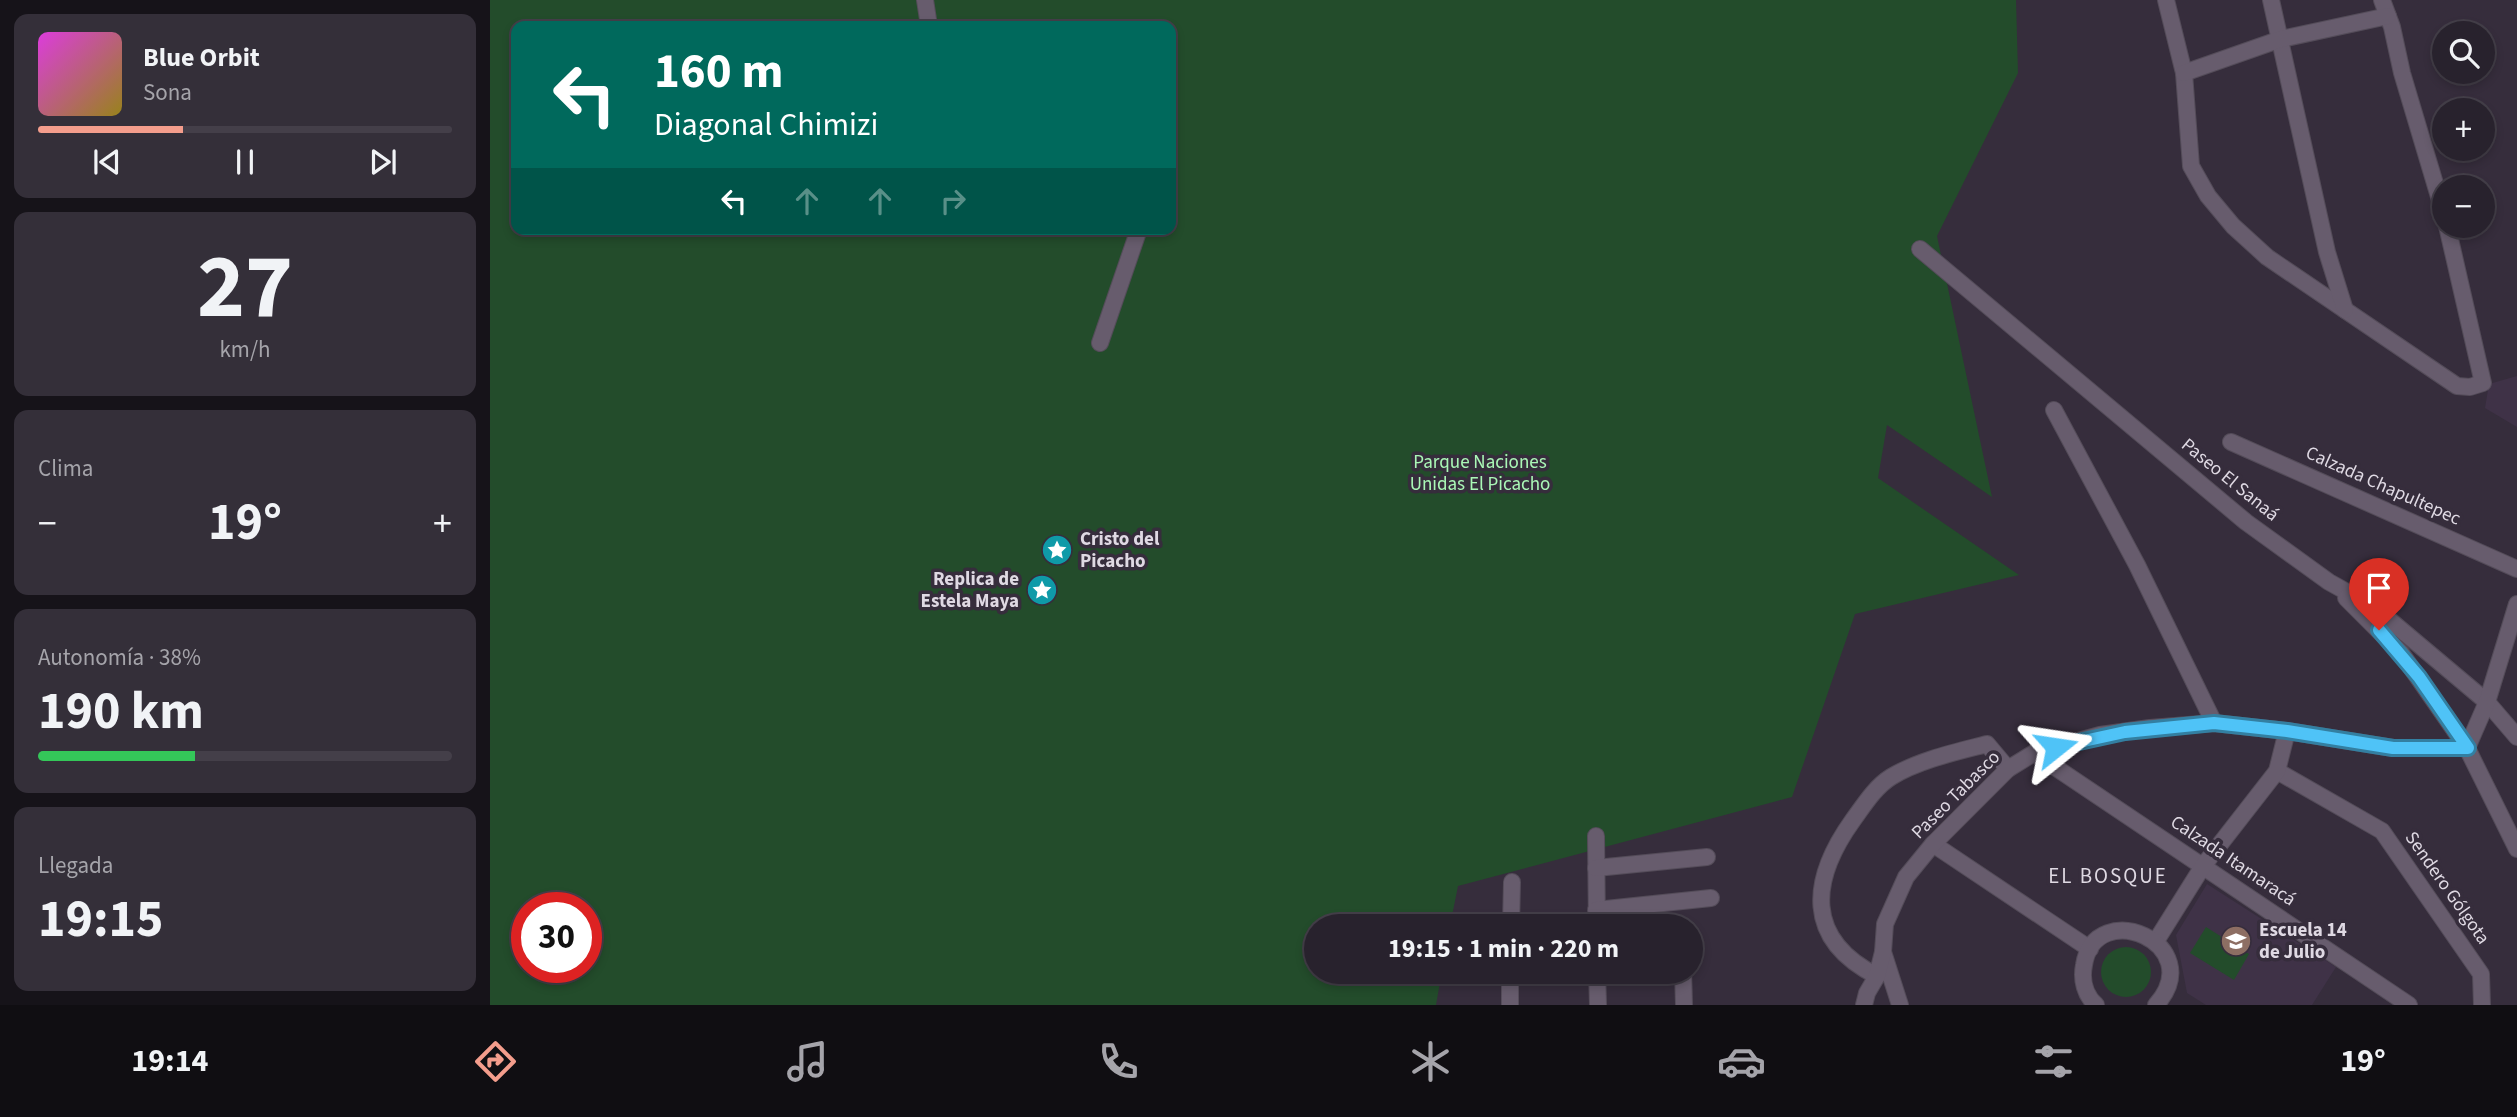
<!DOCTYPE html>
<html lang="es">
<meta charset="utf-8">
<style>
:root{--surface:#28222d;--page:#342f39;--text:#f1f3f6;--muted:#a5a4aa;--line:#443f49;--accent:#f49d8c}
body{margin:0;font-family:"Source Sans 3",sans-serif;background:var(--page);color:var(--text);height:100vh;display:flex;flex-direction:column;font-size:26px;white-space:nowrap}
*{box-sizing:border-box;margin:0}
p{font-size:23px;color:var(--muted)}
.icon{flex:none;width:38px;height:38px;fill:none;stroke:currentColor;stroke-width:2;stroke-linecap:round;stroke-linejoin:round}
.map{position:relative;flex:1;overflow:hidden}
.sheet{display:flex;flex-direction:column;gap:14px;padding:14px;background:#161319;width:490px}
.sheet>*{flex:none}
.guide{position:absolute;left:21px;top:21px;width:665px;height:214px;border-radius:14px;box-shadow:0 4px 10px #0003,0 0 0 2px var(--line);background:#00695c;color:#fff;overflow:hidden}
.fabs{position:absolute;left:1942px;top:21px;display:grid;gap:14px}
.fabs a{display:grid;place-items:center;width:63px;height:63px;border-radius:50%;background:var(--surface);box-shadow:0 4px 10px #0003,0 0 0 2px var(--line);font-size:35px}
.speed{position:absolute;left:21px;top:892px;display:flex;gap:14px;font-size:35px;font-weight:700;text-align:center}
.speed>*{display:grid;place-content:center;width:91px;height:91px;border-radius:50%;background:var(--surface);box-shadow:0 4px 10px #0003,0 0 0 2px var(--line);line-height:1}
.speed .limit{border:10px solid #d22;background:#fff;color:#111}
.pin{position:absolute;display:grid;place-items:center;width:60px;height:60px;color:#fff;margin:-72px -30px;border-radius:50% 50% 50% 0;rotate:-45deg;box-shadow:0 0 7px #0007}
.pin .icon{rotate:45deg}
.me{position:absolute;width:77px;margin:-38px;rotate:75deg;stroke-linejoin:round;filter:drop-shadow(0 0 5px #0008)}
.turn{display:flex;align-items:center;gap:24px;height:147px;padding:0 28px;font-size:32px}
.turn .icon{width:91px;height:91px;stroke-width:2.5}
.turn b{display:block;font-size:49px;line-height:60px}
.lanes{display:flex;align-items:center;height:66px;padding:0 28px;background:#0003;justify-content:center;gap:35px;direction:ltr}
.lanes .off{opacity:.35}
.big{font-size:52px;font-weight:700;line-height:1.1}
.sheet .widget{flex:1;display:flex;flex-direction:column;justify-content:center;gap:10px;min-width:0;padding:0 24px;border-radius:14px;background:var(--page)}
.sheet .dial{align-items:center;gap:0}
.dial b{font-size:91px;line-height:1}
.song{display:flex;align-items:center;gap:21px}
.cover{width:84px;height:84px;border-radius:10px;background:linear-gradient(135deg,hsl(300 70% 55%),hsl(50 70% 35%))}
.played{height:7px;border-radius:4px;background:linear-gradient(90deg,var(--accent) 35%,var(--line) 35%)}
.keys{display:flex;justify-content:space-around;direction:ltr}
.heat{display:flex;justify-content:space-between;align-items:center;font-size:38px;direction:ltr}
.charge{height:10px;border-radius:5px;background:linear-gradient(90deg,#34c759 38%,var(--line) 0)}
.trip{position:absolute;left:814px;top:914px;width:399px;height:70px;border-radius:35px;background:var(--surface);box-shadow:0 4px 10px #0003,0 0 0 2px var(--line);font-weight:700;line-height:70px;text-align:center}
.tab-bar{display:flex;height:112px;justify-content:space-around;align-items:center;background:#100e12;color:var(--muted)}
.tab-bar .icon{width:49px;height:49px}
.tab-bar .current{color:var(--accent)}
.tab-bar b{font-size:32px;color:var(--text)}
main{display:flex;flex:1;min-height:0}
.map>svg:first-child{display:block}
.built{fill:#3f3247}
.green{fill:#234c2b;fill-rule:evenodd}
.lines{fill:none;stroke-linecap:round;stroke-linejoin:round}
.minor-casing{stroke:#544c59;stroke-width:18}
.minor{stroke:#675c6d;stroke-width:16}
.route-casing{stroke:#337fa1;stroke-width:18}
.route{stroke:#4fc3f7;stroke-width:12}
.labels{text-anchor:middle;dominant-baseline:central;stroke-width:7;stroke-linejoin:round;paint-order:stroke}
.park-label{font-size:19px;fill:#aaf7b6;stroke:#362d3c}
.street-label{font-size:19px;fill:#dfd9e3;stroke:#362d3c}
.poi-label{font-size:19px;font-weight:bold;fill:#dfd9e3;stroke:#362d3c;text-anchor:start}
.neighbourhood-label{font-size:21px;letter-spacing:2px;fill:#dfd9e3;stroke:#362d3c}
</style>
<main>
<section class="sheet">
<div class="widget">
<div class="song"><i class="cover"></i><div><b>Blue Orbit</b><p>Sona</p></div></div>
<div class="played"></div>
<div class="keys"><svg class="icon" aria-label="previous" viewBox="0 0 24 24"><path d="M18 5L8 12l10 7zM5 5v14"/></svg><svg class="icon" aria-label="pause" viewBox="0 0 24 24"><path d="M8 5v14M16 5v14"/></svg><svg class="icon" aria-label="next" viewBox="0 0 24 24"><path d="M6 5l10 7-10 7zM19 5v14"/></svg></div>
</div>
<div class="widget dial"><b>27</b><p>km/h</p></div>
<div class="widget"><p>Clima</p>
<div class="heat"><a>−</a><b class="big">19°</b><a>+</a></div>
</div>
<div class="widget"><p>Autonomía · 38%</p><b class="big">190 km</b><div class="charge"></div></div>
<div class="widget"><p>Llegada</p><b class="big">19:15</b></div>
</section>
<div class="map">
<svg width="2027" height="1005" viewBox="0 0 2027 1005">
<rect width="100%" height="100%" fill="#362d3c"/>
<g class="built">
<polygon points="2027,376 2027,427 1995,408 1999,384"/>
<polygon points="1717,884 1846,967 1822,1005 1716,1005 1697,993 1686,935"/>
</g>
<g class="green">
<path d="M0,0H1526L1528,73L1447,236L1502,497L1397,425L1388,478L1529,575L1365,614L1302,797L968,886L960,926H826V971H952L946,1005H0ZM26,26H681V229H26ZM37,908H96V968H37Z"/>
<polygon points="1716,927 1759,954 1744,980 1700,953"/>
<circle cx="1636" cy="972" r="25"/>
</g>
<g class="lines">
<g class="minor-casing">
<g id="minor">
<polyline points="435,0 439,26"/>
<polyline points="1676,0 1694,73 1701,166 1718,196 1743,226 1777,257 1967,386 1980,387 1993,383 1957,226"/>
<polyline points="1781,0 1837,252 1855,310"/>
<polyline points="1892,0 1902,27 1912,73 1955,217"/>
<polyline points="1694,73 1791,39 1898,16"/>
<polyline points="1430,249 1756,522 1839,582 1884,607 1997,702 2027,737"/>
<polyline points="610,343 649,229"/>
<polyline points="1564,410 1647,565 1724,723"/>
<polyline points="1741,442 2027,569"/>
<polyline points="1856,598 1911,653 1977,748 2027,849"/>
<polyline points="1977,748 1997,702 2027,604"/>
<polyline points="1544,753 1919,1005"/>
<polyline points="1787,771 1892,831 1991,974 1992,1005"/>
<polyline points="1106,836 1107,926"/>
<polyline points="1443,844 1600,949"/>
<polyline points="1106,868 1217,857"/>
<polyline points="1106,910 1221,898"/>
<polyline points="1021,926 1022,882"/>
<polyline points="1666,941 1713,866 1787,771 1797,731"/>
<polyline points="1393,952 1410,1005"/>
<polyline points="1107,971 1108,1005"/>
<polyline points="1193,971 1194,1005"/>
<path d="M1387,976C1314,939 1320,880 1363,820C1374,805 1385,787 1401,777C1429,760 1466,752 1497,744L1518,769"/>
<polyline points="1020,1005 1020,971"/>
<polyline points="1374,1005 1377,993 1387,976 1393,952 1395,924 1416,877 1443,844 1518,769 1544,753 1610,735 1660,728 1724,723 1797,731 1903,748 1977,748"/>
<path d="M1606,1005C1595,995 1591,980 1594,965C1605,895 1720,944 1666,1005"/>
</g>
</g>
<use href="#minor" class="minor"/>
</g>
<g class="lines">
<g class="route-casing">
<polyline id="route" points="1566,747 1635,732 1724,723 1797,731 1903,748 1978,748 1929,677 1889,630"/>
</g>
<use href="#route" class="route"/>
</g>
<defs>
<g id="sight-disc" transform="scale(1.575)"><circle r="9.5" fill="#0f9aa8" stroke="#362d3c"/><path d="M0-6L1.8-2.2L6-1.7L2.9 1.2L3.7 5.4L0 3.3L-3.7 5.4L-2.9 1.2L-6-1.7L-1.8-2.2Z" fill="#fff"/></g>
<g id="school-disc" transform="scale(1.575)"><circle r="9.5" fill="#8d6e63" stroke="#362d3c"/><path d="M0-5L7-2L0 1L-7-2ZM-4 1L0 2.5L4 1V4Q0 6-4 4Z" fill="#fff"/></g>
</defs>
<g fill-rule="evenodd">
<use href="#sight-disc" x="567" y="550"/>
<use href="#sight-disc" x="552" y="590"/>
<use href="#school-disc" x="1746" y="941"/>
</g>
<g class="labels">
<g class="park-label">
<text x="990" y="462">Parque Naciones<tspan x="990" dy="22">Unidas El Picacho</tspan></text>
</g>
<g class="street-label">
<text transform="translate(1740 480) rotate(39)">Paseo El Sanaá</text>
<text transform="translate(1893 486) rotate(24)">Calzada Chapultepec</text>
<text transform="translate(1466 795) rotate(-45)">Paseo Tabasco</text>
<text transform="translate(1743 861) rotate(34)">Calzada Itamaracá</text>
<text transform="translate(1957 888) rotate(55)">Sendero Gólgota</text>
</g>
<g class="poi-label">
<text x="590" y="539">Cristo del<tspan x="590" dy="22">Picacho</tspan></text>
<text x="529" y="579" text-anchor="end">Replica de<tspan x="529" dy="22">Estela Maya</tspan></text>
<text x="1769" y="930">Escuela 14<tspan x="1769" dy="22">de Julio</tspan></text>
</g>
<g class="neighbourhood-label">
<text x="1618" y="876">EL BOSQUE</text>
</g>
</g>
</svg>
<div class="fabs">
<a><svg class="icon" aria-label="search" viewBox="0 0 24 24"><circle cx="10" cy="10" r="6"/><path d="M15 15l6 6"/></svg></a>
<a>+</a>
<a>−</a>
</div>
<div class="speed"><div class="limit">30</div></div>
<div class="pin" style="left:1889px;top:630px;background:#d93025"><svg class="icon" aria-label="arrive" viewBox="0 0 24 24"><path d="M6 21V4h12l-3 4 3 4H6"/></svg></div>
<svg class="me" style="left:1566px;top:747px" viewBox="-20 -20 40 40"><path d="M0-17L14 15 0 8-14 15z" fill="#4fc3f7" stroke="#fff" stroke-width="4"/></svg>
<div class="trip">19:15 · 1 min · 220 m</div>
<div class="guide">
<div class="turn"><svg class="icon" aria-label="left" viewBox="0 0 24 24"><path d="M17 20v-9H6M10 6l-5 5 5 5"/></svg><div><b>160 m</b>Diagonal Chimizi</div></div>
<div class="lanes"><svg class="icon" aria-label="left" viewBox="0 0 24 24"><path d="M17 20v-9H6M10 6l-5 5 5 5"/></svg><svg class="icon off" aria-label="ahead" viewBox="0 0 24 24"><path d="M12 20V5M6 11l6-6 6 6"/></svg><svg class="icon off" aria-label="ahead" viewBox="0 0 24 24"><path d="M12 20V5M6 11l6-6 6 6"/></svg><svg class="icon off" aria-label="right" viewBox="0 0 24 24"><path d="M7 20v-9h11M14 6l5 5-5 5"/></svg></div>
</div>
</div>
</main>
<nav class="tab-bar">
<b>19:14</b>
<svg class="icon current" aria-label="directions" viewBox="0 0 24 24"><path d="M12 3l9 9-9 9-9-9zM9 14v-3h6M13 9l2 2-2 2"/></svg>
<svg class="icon" aria-label="music" viewBox="0 0 24 24"><path d="M9 18V5l10-2v13"/><circle cx="6" cy="18" r="3"/><circle cx="16" cy="16" r="3"/></svg>
<svg class="icon" aria-label="phone" viewBox="0 0 24 24"><path d="M5 4h4l2 5-3 2q2 4 5 5l2-3 5 2v4C11 20 4 13 5 4z"/></svg>
<svg class="icon" aria-label="climate" viewBox="0 0 24 24"><path d="M12 3v18M4 7l16 10M4 17L20 7"/></svg>
<svg class="icon" aria-label="car" viewBox="0 0 24 24"><path d="M5 17H2v-5l4-1 3-4h7l3 4 3 1v5h-3M9 17h6M6 11h13"/><circle cx="7" cy="17" r="2"/><circle cx="17" cy="17" r="2"/></svg>
<svg class="icon" aria-label="filters" viewBox="0 0 24 24"><path d="M4 7h16M4 17h16"/><circle cx="9" cy="7" r="2"/><circle cx="15" cy="17" r="2"/></svg>
<b>19°</b>
</nav>
